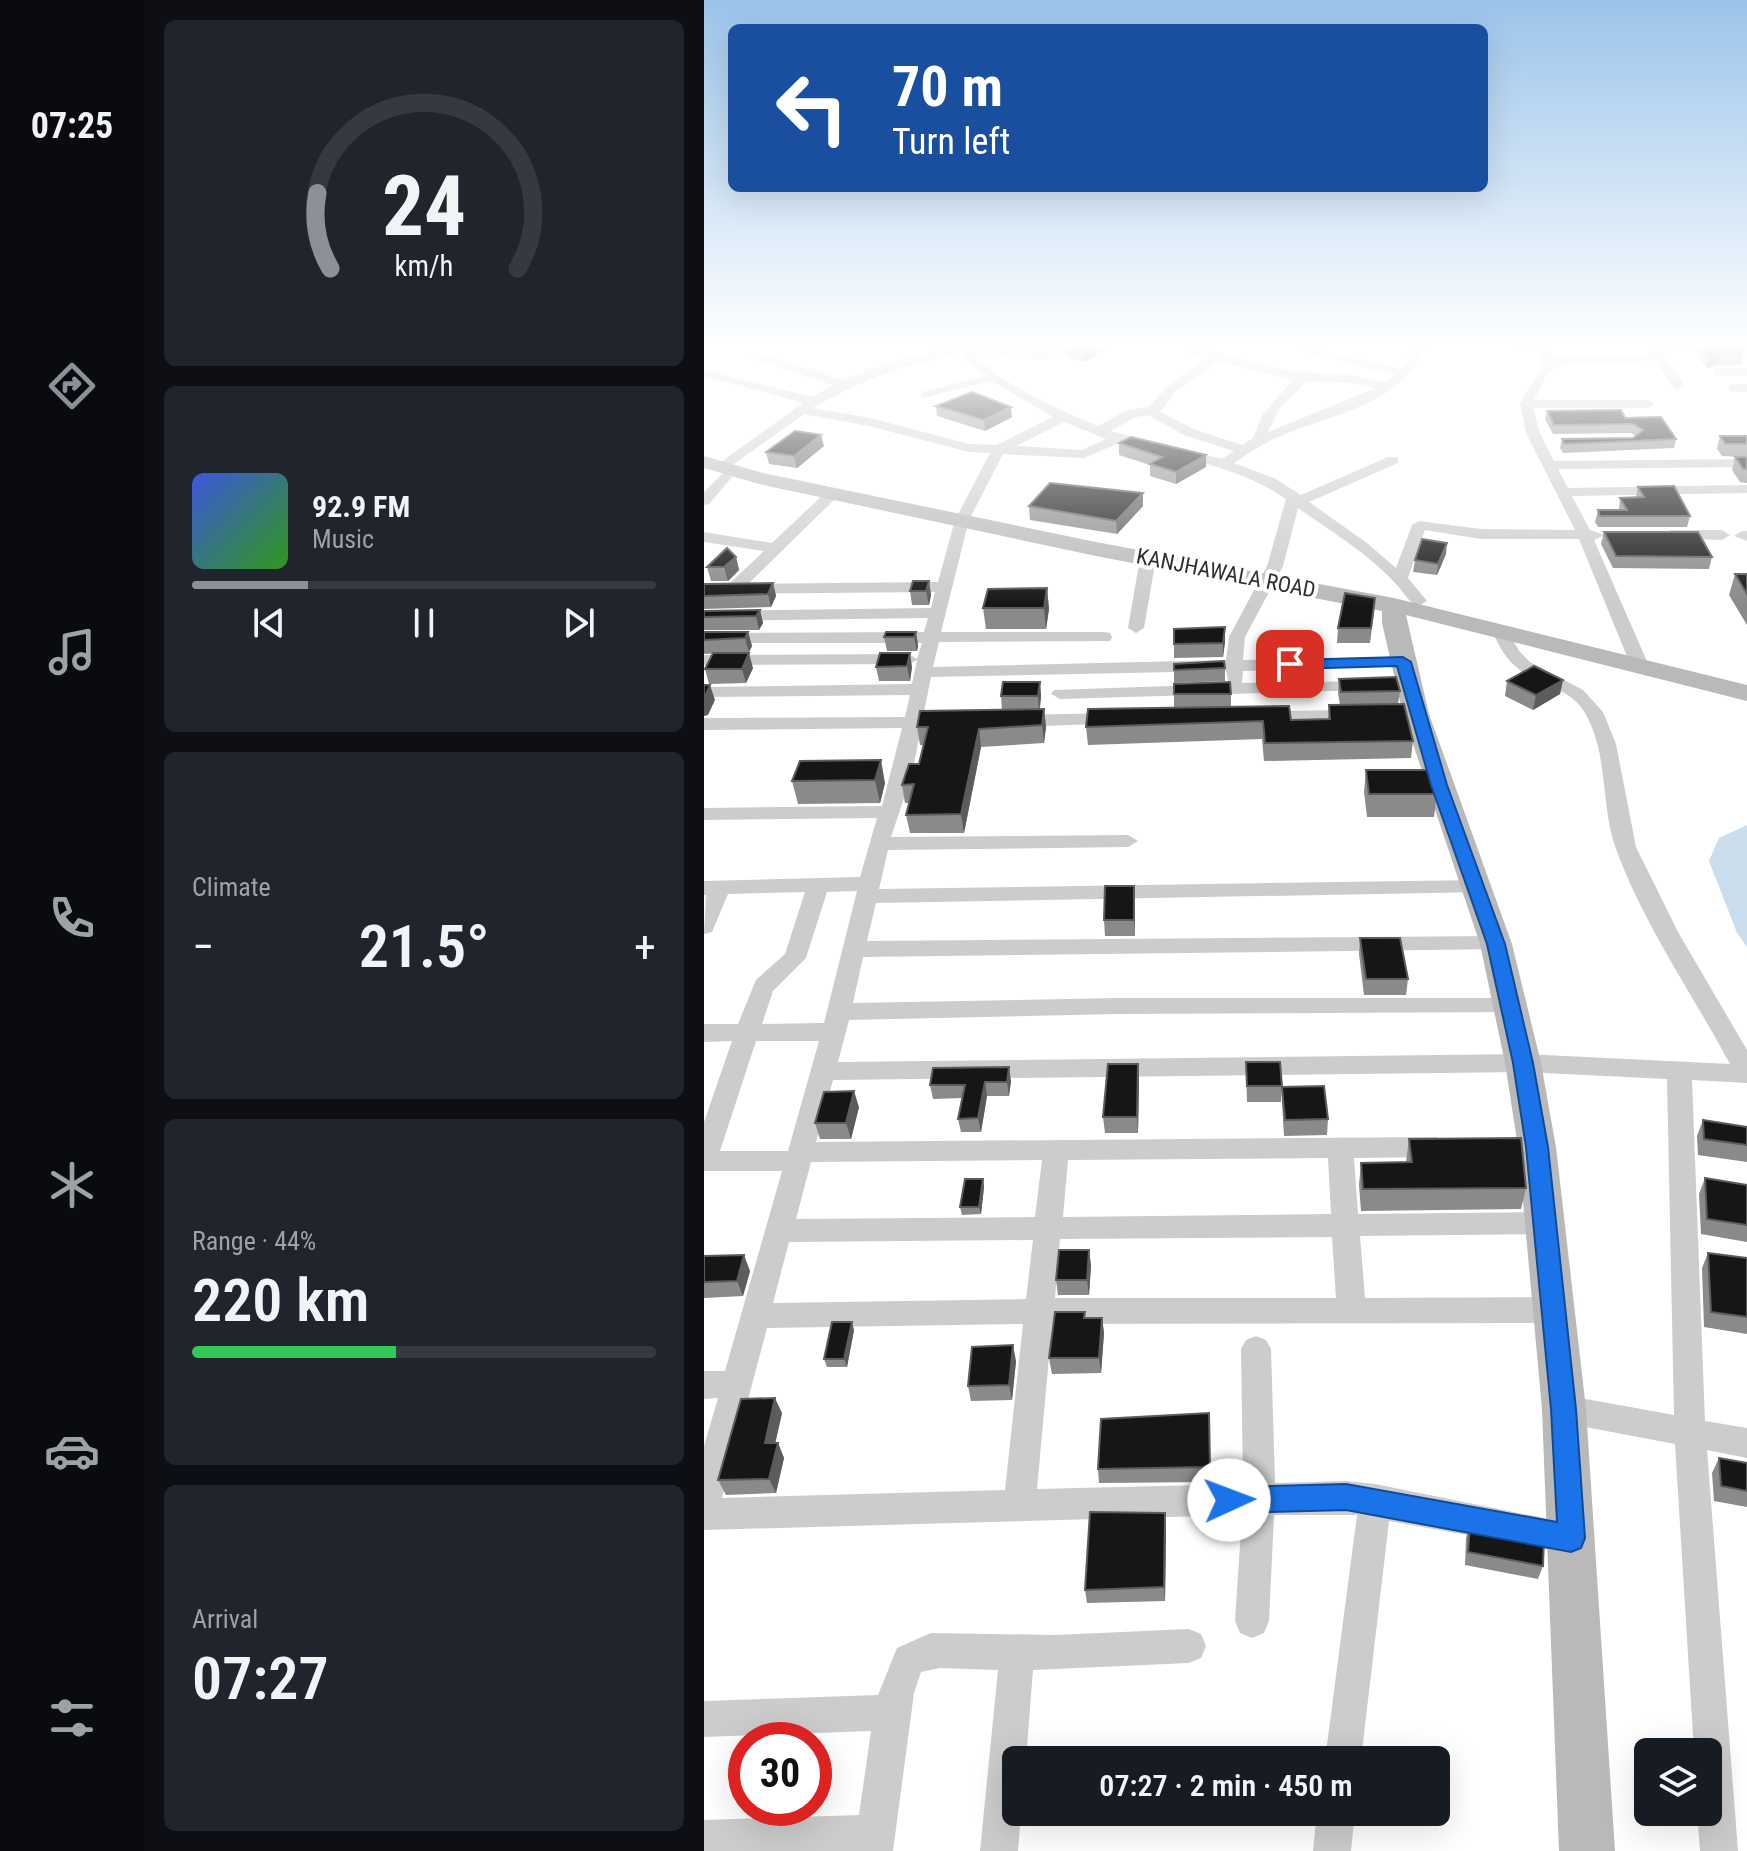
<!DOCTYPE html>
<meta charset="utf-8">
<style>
:root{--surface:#171b24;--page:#20242c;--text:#f1f3f6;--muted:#9ea1a6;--line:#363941;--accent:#8c9099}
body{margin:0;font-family:"Roboto Condensed",sans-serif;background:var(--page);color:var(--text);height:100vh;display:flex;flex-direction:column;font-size:30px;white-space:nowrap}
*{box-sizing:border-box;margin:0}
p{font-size:26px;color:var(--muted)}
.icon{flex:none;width:44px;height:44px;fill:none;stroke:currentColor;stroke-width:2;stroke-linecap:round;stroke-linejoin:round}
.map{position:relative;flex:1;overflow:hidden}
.sheet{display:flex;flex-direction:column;gap:20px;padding:20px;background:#0d0f14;width:560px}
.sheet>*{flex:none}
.hud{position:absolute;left:24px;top:24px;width:760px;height:168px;border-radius:12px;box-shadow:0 8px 32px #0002;background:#1a4fa0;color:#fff;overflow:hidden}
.controls{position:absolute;left:930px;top:1738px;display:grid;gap:16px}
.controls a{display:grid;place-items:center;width:88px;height:88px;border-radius:12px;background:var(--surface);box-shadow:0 8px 32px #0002;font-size:40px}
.speed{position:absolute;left:24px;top:1722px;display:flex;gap:16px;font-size:40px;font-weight:700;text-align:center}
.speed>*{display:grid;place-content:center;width:104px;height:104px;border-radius:50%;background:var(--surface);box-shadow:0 8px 32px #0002;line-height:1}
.speed .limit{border:12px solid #d22;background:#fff;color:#111}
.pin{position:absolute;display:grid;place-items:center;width:68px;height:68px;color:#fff;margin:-34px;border-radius:16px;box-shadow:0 4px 12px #0006}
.me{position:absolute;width:88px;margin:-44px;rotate:88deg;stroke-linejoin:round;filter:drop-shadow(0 0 6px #0008)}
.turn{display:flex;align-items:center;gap:28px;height:168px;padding:0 32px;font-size:36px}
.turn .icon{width:104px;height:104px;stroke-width:2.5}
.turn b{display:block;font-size:56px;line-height:68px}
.big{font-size:60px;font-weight:600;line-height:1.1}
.sheet .widget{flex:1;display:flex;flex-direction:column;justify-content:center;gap:12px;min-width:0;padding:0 28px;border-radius:12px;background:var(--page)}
.sheet .dial{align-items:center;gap:0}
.dial svg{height:208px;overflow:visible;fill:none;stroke:var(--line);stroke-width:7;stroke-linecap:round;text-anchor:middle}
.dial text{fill:var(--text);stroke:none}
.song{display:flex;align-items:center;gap:24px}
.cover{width:96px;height:96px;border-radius:12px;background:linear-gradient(135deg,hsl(230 70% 55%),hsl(110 70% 35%))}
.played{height:8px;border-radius:4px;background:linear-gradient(90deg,var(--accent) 25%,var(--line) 25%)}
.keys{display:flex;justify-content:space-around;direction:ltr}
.heat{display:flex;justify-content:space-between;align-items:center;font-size:44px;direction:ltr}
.charge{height:12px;border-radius:6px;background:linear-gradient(90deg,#34c759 44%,var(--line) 0)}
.trip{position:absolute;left:298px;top:1746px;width:448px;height:80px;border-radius:12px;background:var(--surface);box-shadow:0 8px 32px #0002;font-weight:600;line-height:80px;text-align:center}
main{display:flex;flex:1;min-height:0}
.tabs{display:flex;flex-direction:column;width:144px;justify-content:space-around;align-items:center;background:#090b0e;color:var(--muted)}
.tabs .icon{width:56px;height:56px}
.tabs .current{color:var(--accent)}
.tabs b{font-size:36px;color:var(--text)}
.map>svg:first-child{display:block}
.water{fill:#c9dded}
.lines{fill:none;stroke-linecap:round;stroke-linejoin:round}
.street{fill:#ccc;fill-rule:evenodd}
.secondary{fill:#b9b9b9;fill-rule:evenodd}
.wall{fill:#8a8a8a}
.shaded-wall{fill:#5c5c5c}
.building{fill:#161616;stroke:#5c5c5c;stroke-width:2}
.route{fill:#1a73e8;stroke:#114b97;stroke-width:2}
.labels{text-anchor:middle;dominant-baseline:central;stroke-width:8;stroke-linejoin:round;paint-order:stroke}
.far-street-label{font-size:22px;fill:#2f2f2f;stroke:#fff}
</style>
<main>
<nav class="tabs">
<b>07:25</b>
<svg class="icon current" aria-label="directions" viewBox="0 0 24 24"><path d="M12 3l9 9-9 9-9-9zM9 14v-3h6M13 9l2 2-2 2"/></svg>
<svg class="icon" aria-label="music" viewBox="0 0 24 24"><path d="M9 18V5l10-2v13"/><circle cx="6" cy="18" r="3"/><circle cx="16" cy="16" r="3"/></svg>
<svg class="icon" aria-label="phone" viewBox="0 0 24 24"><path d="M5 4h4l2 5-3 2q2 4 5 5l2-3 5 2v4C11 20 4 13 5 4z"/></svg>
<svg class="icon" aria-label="climate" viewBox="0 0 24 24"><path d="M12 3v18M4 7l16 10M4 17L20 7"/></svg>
<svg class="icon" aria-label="car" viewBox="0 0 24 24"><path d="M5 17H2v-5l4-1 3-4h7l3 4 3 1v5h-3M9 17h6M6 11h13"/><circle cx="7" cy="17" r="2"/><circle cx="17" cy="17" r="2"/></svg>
<svg class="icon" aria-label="filters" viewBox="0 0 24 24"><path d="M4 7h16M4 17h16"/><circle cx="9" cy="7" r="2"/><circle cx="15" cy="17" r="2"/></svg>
</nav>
<section class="sheet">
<div class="widget dial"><svg viewBox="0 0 100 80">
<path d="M14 69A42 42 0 1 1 86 69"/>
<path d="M14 69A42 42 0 0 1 9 40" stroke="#8c9099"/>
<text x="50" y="56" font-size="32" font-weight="700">24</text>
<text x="50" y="72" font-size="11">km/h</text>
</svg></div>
<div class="widget">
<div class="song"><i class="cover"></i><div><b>92.9 FM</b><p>Music</p></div></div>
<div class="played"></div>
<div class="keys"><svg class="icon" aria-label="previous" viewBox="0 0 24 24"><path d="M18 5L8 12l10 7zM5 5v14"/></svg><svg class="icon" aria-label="pause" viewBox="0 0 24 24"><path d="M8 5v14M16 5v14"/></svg><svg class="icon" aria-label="next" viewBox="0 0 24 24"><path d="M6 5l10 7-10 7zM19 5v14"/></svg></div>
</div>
<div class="widget"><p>Climate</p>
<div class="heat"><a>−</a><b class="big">21.5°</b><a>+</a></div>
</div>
<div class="widget"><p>Range · 44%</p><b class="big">220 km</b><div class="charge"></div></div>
<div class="widget"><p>Arrival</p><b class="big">07:27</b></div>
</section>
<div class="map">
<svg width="1043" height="1851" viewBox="0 0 1043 1851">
<rect width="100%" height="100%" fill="#fff"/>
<polygon class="water" points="1043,825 1043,947 1033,933 1005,861 1015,838"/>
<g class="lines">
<g class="street">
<path d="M250,346H288L337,352L384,346C351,369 304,357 268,349C282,378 364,414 394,426L424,410L445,407L462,388L502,358L484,354L478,346H490L587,372L646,375L681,383L692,375L591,350L597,346L698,369L711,346H723C698,404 632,413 579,435C561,442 546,452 530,463L570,478L597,495L684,457H694V463L605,502L663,543L692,568L708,525L715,521L777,529L871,530L822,433L816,404L838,366L834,353L812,346L843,348L848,358L947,354L944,346L1022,348L1016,352H958L980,385L974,389L970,388L952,361L852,365L841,378L830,400H944L950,404L944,408H829L836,433L850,461L1043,459V467L854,469L864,488L1043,485V493L868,496L886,530L901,535L890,540L945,666L942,670L936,671L927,666L875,539H777L721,530L704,578L723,601L715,606C705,603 700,593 693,585C665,554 628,532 594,508L579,566L541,637L539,660L699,657L705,658L708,662L705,666L539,671L538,683L669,681L672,685L669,689L663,690L356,699L347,694L350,690L525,684L522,671L227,677L219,717L230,718L232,722L230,726L217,728L208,774L187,837L424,835L434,841L424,847L184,850L175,889L773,880L781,882L784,887L781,892L172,903L163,941L792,936L800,939L803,944L800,949L159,957L149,1003L413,998H806L814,1000L818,1006L814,1012L413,1014L145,1020L134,1062L819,1054L1026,1064C988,993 940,925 912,849C896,805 905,754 881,713C868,689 836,685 816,670C802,660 795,646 788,631L796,626L802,627L815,651L826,662L879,690L899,712L912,744L932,847L974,932L1043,1050V1083L988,1080L1001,1421L1043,1428V1458L1003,1450L1034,1851H996L993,1812H1004V1752H990L971,1444L860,1423L849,1419L845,1409L849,1399L860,1395L970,1415L963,1079L819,1072L129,1080L112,1142L732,1137L741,1140L745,1147L741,1154L732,1157L650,1158L654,1214L841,1212L851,1215L855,1223L851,1231L841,1234L656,1236L661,1298L850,1297L860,1301L864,1310L860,1319L850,1323L348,1324L333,1489L539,1484L537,1349L542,1340L552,1336L562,1340L567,1349L571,1483L642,1481L671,1484L879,1526L883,1538L879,1550L867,1554L685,1521L657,1760H621L653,1515H570L565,1621L560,1633L548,1638L536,1633L531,1621L538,1515L0,1530V1446L14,1398L0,1399V1371H21L78,1171H0V1122L28,1041L0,1042V1024H34L52,980L81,954L101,892L24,894L8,932L0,934L2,895H0V881L156,877L173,818L0,820V808L178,806L198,728L0,730V718L201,717L206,695L0,697V687L208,684L213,660L205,664L0,665V655L205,654L213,659L218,643H0V633L220,632L224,618L0,621V611L227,608L231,592L0,594V584H25L60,551L0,542V532L68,543L124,490H134V496L44,584L234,582L251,520L286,453L265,452L165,426L100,414L27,466L34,470L5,504L0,505V492L26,466L19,462L21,459L99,403L0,376V370L108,397L129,385L43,356L53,353L139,380L183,363ZM258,352L262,360L282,376L218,392V398L288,381L349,417L293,445L265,444L166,418L109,408C156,380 204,364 258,352ZM514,361L589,380L559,414L549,438L538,445L492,430L456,412L470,393ZM603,381L646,383L672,388L564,432L576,408ZM444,415L482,436L530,451L518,459L406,431L432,417ZM360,422L402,439L378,450L312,446ZM415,443C472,457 533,465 582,499L563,566L525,637L522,660L229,667L235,642L406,641L408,637L406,633L400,632H237L265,520L299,454L380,458ZM153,891L120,1023L58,1024L69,991L102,958L123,892ZM52,1041H115L84,1151H16ZM624,1158L627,1214L359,1217L364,1160ZM338,1160L331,1217L92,1219L107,1162ZM628,1237L632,1298H351L356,1239ZM329,1240L322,1299L69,1303L85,1242ZM319,1324L301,1490L18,1498L63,1328Z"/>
<polygon points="1014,368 1043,368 1043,376 1010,375 1010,369"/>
<polygon points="1029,384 1043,384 1043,392 1025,391 1025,385"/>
<polygon points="967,530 1018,530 1026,535 1018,540 962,538 962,532"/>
<polygon points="1038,531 1043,531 1043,541 1030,536"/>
<polygon points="444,553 452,558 440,628 432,633 424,628 436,558"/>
<polygon points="655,710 664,715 661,719 557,721 548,716 557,711"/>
<polygon points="411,713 420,719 417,723 313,727 304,721 313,715"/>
<polygon points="485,1629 497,1634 502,1646 497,1658 485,1663 329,1670 322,1760 312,1760 312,1812 317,1812 314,1851 276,1851 294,1670 236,1668 217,1672 210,1693 189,1851 0,1851 0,1820 155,1815 167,1731 0,1737 0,1701 174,1695 193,1648 227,1633 351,1635"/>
<polygon points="613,1812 651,1812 647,1851 609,1851"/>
</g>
<polygon class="secondary" points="0,456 59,473 392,542 690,598 1043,685 1043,701 702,615 725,714 808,944 837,1063 852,1147 882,1409 911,1851 855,1851 838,1409 814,1147 801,1063 776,944 699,714 678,623 678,611 392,556 55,484 0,468"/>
</g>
<g class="wall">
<polygon points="314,346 359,346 337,349"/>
<polygon points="368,346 405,346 381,362 364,358 363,348"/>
<polygon points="996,346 1035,346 1040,353 1037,365 1014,365 1003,368 994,355"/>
<polygon points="232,406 308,417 281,431 233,416"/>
<polygon points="843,411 921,418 972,439 970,448 859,453 856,448 858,439 929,438 932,436 927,433 849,434 841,419"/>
<polygon points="1016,436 1043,436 1043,483 1036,482 1028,470 1031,457 1040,457 1018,456 1013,449"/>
<polygon points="415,443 502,467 472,484 446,476 446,465 415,455"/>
<polygon points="120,446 93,468 65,464 62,452"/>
<polygon points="934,487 986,516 983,527 894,527 891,522 894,510 915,510 916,498 932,497"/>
<polygon points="439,493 439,506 413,534 326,520 325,506"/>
<polygon points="900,532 1008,557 1005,569 909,568 897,544"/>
<polygon points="742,554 733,575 709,572 711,560"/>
<polygon points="32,557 35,570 24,581 7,581 3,567"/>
<polygon points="1031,574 1043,574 1043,625 1025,595"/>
<polygon points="225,581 227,595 225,605 208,605 206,591"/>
<polygon points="69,583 72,596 67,607 0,609 0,584"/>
<polygon points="343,588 345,609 342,629 282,629 279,608"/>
<polygon points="56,610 59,623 55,630 0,630 0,611"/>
<polygon points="670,613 666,643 633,643 634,628"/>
<polygon points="470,629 521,642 519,657 470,658"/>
<polygon points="0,632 44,632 48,646 45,652 0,654"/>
<polygon points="212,632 214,646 213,651 183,651 180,637"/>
<polygon points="470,664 521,668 521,681 470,683"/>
<polygon points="172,667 208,667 206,681 175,681"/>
<polygon points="49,668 42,683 5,684 1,669"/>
<polygon points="635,679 696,691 694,704 709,741 707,758 560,761 558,739 384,745 382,727 470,707 470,684 527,694 527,706 587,720 624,719 625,705 636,705 634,693"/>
<polygon points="859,680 856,694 829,710 801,696 803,681"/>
<polygon points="336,682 337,697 336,709 340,709 342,727 340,743 277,747 260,833 206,833 202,815 205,803 201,803 198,785 215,764 220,745 216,745 213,727 298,710 297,696"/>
<polygon points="96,761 181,783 176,803 94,804 88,781"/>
<polygon points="662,770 733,794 730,817 663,817 660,792"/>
<polygon points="430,886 431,936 401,936 400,920"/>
<polygon points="656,938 704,979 702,995 660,995 655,954"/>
<polygon points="542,1062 578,1086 577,1102 543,1102"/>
<polygon points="435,1079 434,1133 401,1133 399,1117"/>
<polygon points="307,1081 305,1096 283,1096 277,1132 257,1132 254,1119 258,1098 229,1099 226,1085"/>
<polygon points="578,1087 624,1119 623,1135 580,1136 578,1103"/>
<polygon points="155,1107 147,1139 116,1139 111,1123"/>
<polygon points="999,1120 1043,1127 1043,1162 994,1155 993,1136"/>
<polygon points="705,1139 822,1188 817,1209 657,1211 655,1185 657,1163 702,1162"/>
<polygon points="1001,1178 1043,1185 1043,1242 997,1234 995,1194"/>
<polygon points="279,1179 280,1187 277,1214 258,1215 256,1207"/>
<polygon points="385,1250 387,1266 385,1295 354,1295 352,1280"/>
<polygon points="1004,1253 1043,1258 1043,1334 1000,1327 998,1268"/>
<polygon points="0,1256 46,1271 39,1296 0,1298"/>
<polygon points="381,1312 381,1318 398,1318 400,1333 397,1373 348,1374 345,1358"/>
<polygon points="150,1330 143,1367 123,1367 120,1359"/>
<polygon points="312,1361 308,1400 267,1401 264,1386"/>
<polygon points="78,1413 71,1443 74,1443 80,1458 72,1493 22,1495 14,1480"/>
<polygon points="505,1413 507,1482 395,1483 394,1469"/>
<polygon points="1015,1458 1043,1463 1043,1507 1010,1501 1008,1473"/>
<polygon points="766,1524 839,1566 834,1579 761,1565 762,1538"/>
<polygon points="462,1527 461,1601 383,1603 381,1590"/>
</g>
<g class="shaded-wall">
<polygon points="337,346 359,346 337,349"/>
<polygon points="389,346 405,346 381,362 380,352"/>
<polygon points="1017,353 1014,365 1003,368 1006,356"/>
<polygon points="307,407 308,417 281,431 280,420"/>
<polygon points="117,435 120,446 93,468 90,456"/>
<polygon points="502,455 502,467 472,484 472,472"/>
<polygon points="439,493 439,506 413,534 412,521"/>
<polygon points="743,543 742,554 733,575 734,564"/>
<polygon points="32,557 35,570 24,581 20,567"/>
<polygon points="225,581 227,595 225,605 222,591"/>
<polygon points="69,583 72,596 67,607 64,594"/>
<polygon points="343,588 345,609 342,629 340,608"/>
<polygon points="56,610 59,623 55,630 52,616"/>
<polygon points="521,627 521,642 519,657 519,643"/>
<polygon points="44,632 48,646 45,652 41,638"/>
<polygon points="212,632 214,646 213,651 210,637"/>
<polygon points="45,653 49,668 42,683 38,669"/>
<polygon points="206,653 208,667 206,681 203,666"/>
<polygon points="859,680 856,694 829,710 832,695"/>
<polygon points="336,682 337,697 335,711 334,696"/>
<polygon points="6,685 11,700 4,715 0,716 0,699"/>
<polygon points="340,709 342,727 340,743 338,725"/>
<polygon points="275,729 277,747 260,833 257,814"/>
<polygon points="177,760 181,783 176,803 171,780"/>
<polygon points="430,886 431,901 431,936 430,920"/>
<polygon points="434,1064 435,1079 434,1133 433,1117"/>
<polygon points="305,1067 307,1081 305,1096 303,1082"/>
<polygon points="281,1082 283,1096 277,1132 274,1118"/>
<polygon points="150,1091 155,1107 147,1139 142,1123"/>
<polygon points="279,1179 280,1187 277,1214 275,1207"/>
<polygon points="385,1250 387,1266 385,1295 383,1280"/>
<polygon points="40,1255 46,1271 39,1296 33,1281"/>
<polygon points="398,1318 400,1333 397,1373 395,1358"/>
<polygon points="148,1322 150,1330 143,1367 140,1359"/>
<polygon points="309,1345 312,1361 308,1400 305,1385"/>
<polygon points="71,1398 78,1413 68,1458 61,1443"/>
<polygon points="74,1443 80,1458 72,1493 65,1479"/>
<polygon points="461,1513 462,1527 461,1601 460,1587"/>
</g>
<g class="building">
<polygon points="368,346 389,346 380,352 363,348"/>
<polygon points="999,346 1035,346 1040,353 1017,353 1006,356"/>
<polygon points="268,392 307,407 280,420 232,406"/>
<polygon points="917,410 921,418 957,417 972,439 860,444 858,439 929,438 939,430 929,424 850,425 843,411"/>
<polygon points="91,431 117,435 90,456 62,452"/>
<polygon points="1016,436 1043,436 1043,444 1021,444"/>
<polygon points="427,437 502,455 472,472 446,464 458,457 415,443"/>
<polygon points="1031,457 1043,457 1043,469 1039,469"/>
<polygon points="346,483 439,493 412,521 325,506"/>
<polygon points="970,486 986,516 896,516 894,510 923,510 916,498 940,497 934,487"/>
<polygon points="900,532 994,532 1008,557 912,556"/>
<polygon points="718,539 743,543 734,564 711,560"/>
<polygon points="23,548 32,557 20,567 3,567"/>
<polygon points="1031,574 1043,574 1043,594"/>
<polygon points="209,581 225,581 222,591 206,591"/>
<polygon points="69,583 64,594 0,596 0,584"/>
<polygon points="343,588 340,608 279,608 284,589"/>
<polygon points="641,593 671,598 667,628 634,628"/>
<polygon points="56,610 52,616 0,617 0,611"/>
<polygon points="521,627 519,643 470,644 470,629"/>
<polygon points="0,632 44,632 41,638 0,640"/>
<polygon points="182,632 212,632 210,637 180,637"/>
<polygon points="9,653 45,653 38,669 1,669"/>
<polygon points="176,653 206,653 203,666 172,667"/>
<polygon points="520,661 521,668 470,670 470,664"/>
<polygon points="830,666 859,680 832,695 803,681"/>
<polygon points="692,677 696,691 637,692 635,679"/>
<polygon points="299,682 336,682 334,696 297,696"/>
<polygon points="526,682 527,694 470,694 470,684"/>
<polygon points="0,685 6,685 0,699"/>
<polygon points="700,704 709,741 561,743 559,721 382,727 384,709 585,706 587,720 626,719 625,705"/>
<polygon points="340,709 338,725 275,729 257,814 202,815 210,784 198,785 205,764 215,764 224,727 213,727 216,711"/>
<polygon points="177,760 171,780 88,781 96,761"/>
<polygon points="662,770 725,770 733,794 665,794"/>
<polygon points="401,886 430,886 430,920 400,920"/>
<polygon points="656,938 696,938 704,979 662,979"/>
<polygon points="542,1062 576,1062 578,1086 543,1086"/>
<polygon points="404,1064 434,1064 433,1117 399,1117"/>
<polygon points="305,1067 303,1082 281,1082 274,1118 254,1119 261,1085 226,1085 229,1068"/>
<polygon points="620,1086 624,1119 581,1120 578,1087"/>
<polygon points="150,1091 142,1123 111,1123 120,1092"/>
<polygon points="999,1120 1043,1127 1043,1145 1000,1139"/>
<polygon points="817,1138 822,1188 659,1189 657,1163 708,1162 705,1139"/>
<polygon points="1001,1178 1043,1185 1043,1225 1003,1219"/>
<polygon points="261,1179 279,1179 275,1207 256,1207"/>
<polygon points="355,1250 385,1250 383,1280 352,1280"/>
<polygon points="1004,1253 1043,1258 1043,1317 1007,1312"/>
<polygon points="40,1255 33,1281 0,1282 0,1256"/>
<polygon points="351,1312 381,1312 380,1318 398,1318 395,1358 345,1358"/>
<polygon points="128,1322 148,1322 140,1359 120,1359"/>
<polygon points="309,1345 305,1385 264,1386 268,1347"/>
<polygon points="71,1398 61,1443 74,1443 65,1479 14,1480 37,1399"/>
<polygon points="505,1413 506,1467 394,1469 397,1419"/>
<polygon points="1015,1458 1043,1463 1043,1491 1017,1486"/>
<polygon points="386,1512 461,1513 460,1587 381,1590"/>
<polygon points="766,1524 840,1537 839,1566 764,1552"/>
</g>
<linearGradient id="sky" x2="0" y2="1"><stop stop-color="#9bc4ea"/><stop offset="0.57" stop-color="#fff"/><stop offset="1" stop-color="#fff" stop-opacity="0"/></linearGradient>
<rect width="1043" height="605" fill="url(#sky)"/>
<polygon class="route" points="699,657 707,662 743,785 801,944 829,1063 844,1147 872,1409 881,1538 877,1548 867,1552 642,1510 525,1513 516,1509 512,1500 516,1491 525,1487 642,1484 853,1522 847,1409 822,1147 809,1063 783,944 727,785 693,666 586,669 579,664 586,660"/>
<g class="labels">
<g class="far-street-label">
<text transform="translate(522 573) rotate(11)">KANJHAWALA ROAD</text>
</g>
</g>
</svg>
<div class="controls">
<a><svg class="icon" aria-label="layers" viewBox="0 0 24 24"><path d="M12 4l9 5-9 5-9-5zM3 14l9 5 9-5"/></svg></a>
</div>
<div class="speed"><div class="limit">30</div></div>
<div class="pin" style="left:586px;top:664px;background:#d93025"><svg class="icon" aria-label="arrive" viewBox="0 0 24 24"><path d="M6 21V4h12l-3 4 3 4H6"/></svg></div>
<svg class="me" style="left:525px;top:1500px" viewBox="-20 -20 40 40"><circle r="19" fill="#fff"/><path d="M0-13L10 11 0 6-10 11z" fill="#1a73e8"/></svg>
<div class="trip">07:27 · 2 min · 450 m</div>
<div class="hud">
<div class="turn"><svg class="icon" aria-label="left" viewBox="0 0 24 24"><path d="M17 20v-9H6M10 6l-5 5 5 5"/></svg><div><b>70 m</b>Turn left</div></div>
</div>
</div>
</main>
